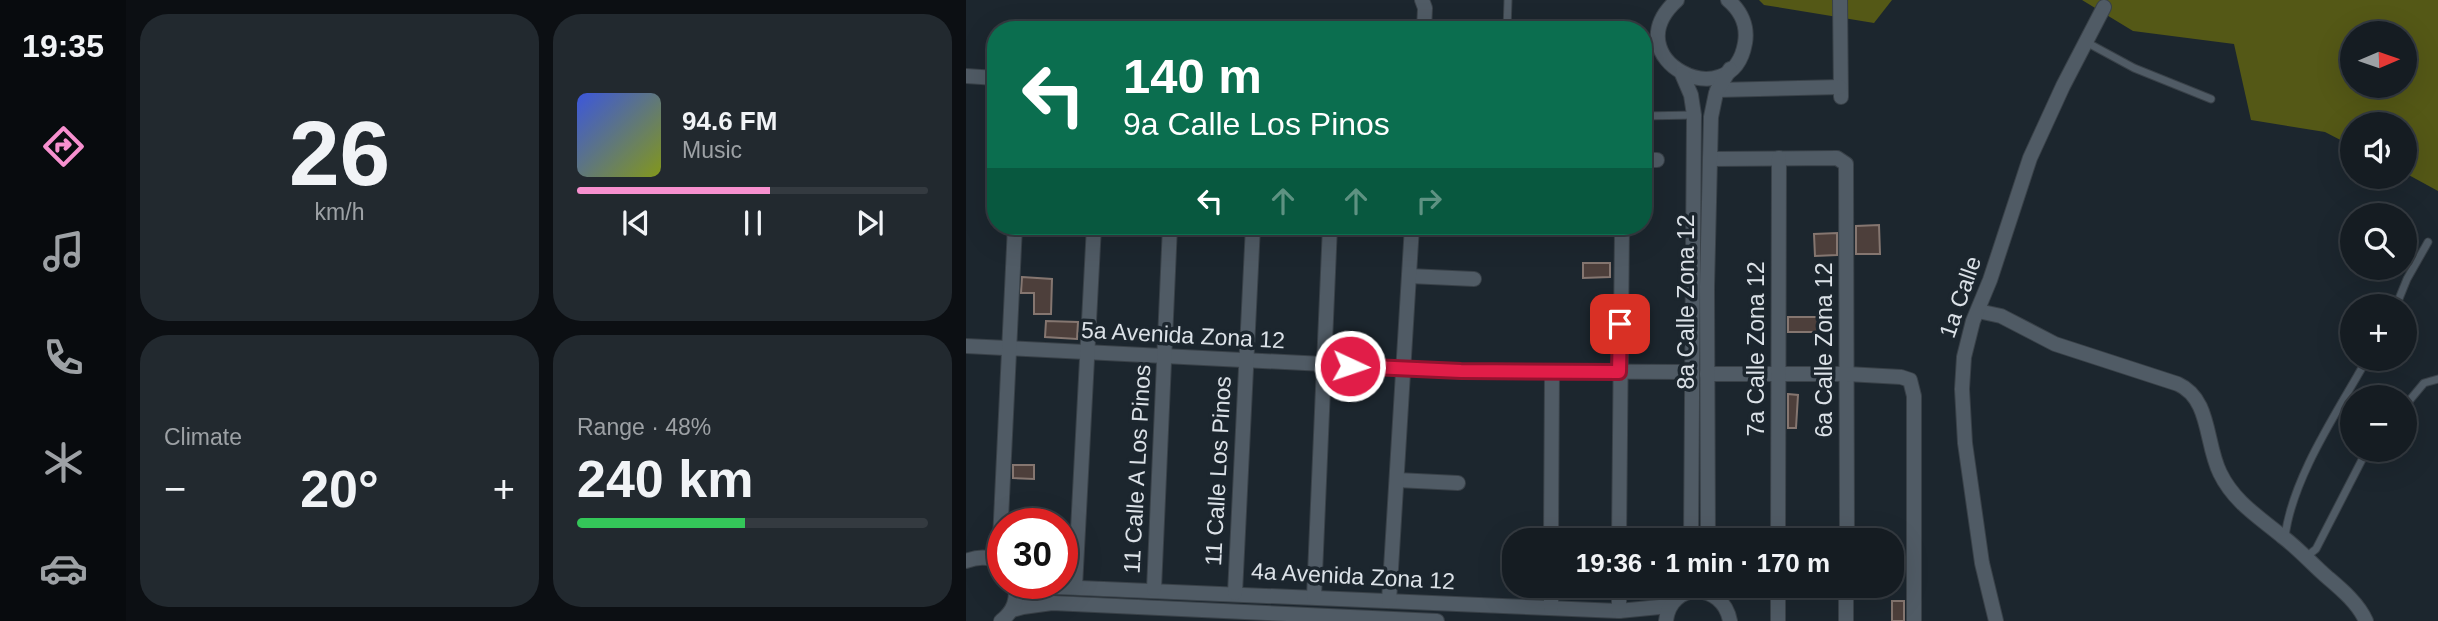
<!DOCTYPE html>
<meta charset="utf-8">
<style>
:root{--surface:#151c22;--page:#22292f;--text:#f1f3f6;--muted:#9da1a5;--line:#343a40;--accent:#f790cf}
body{margin:0;font-family:Helvetica,sans-serif;background:var(--page);color:var(--text);height:100vh;display:flex;flex-direction:column;font-size:26px;white-space:nowrap}
*{box-sizing:border-box;margin:0}
p{font-size:23px;color:var(--muted)}
.icon{flex:none;width:38px;height:38px;fill:none;stroke:currentColor;stroke-width:2;stroke-linecap:round;stroke-linejoin:round}
.map{position:relative;flex:1;overflow:hidden}
.sheet{display:flex;flex-direction:column;gap:14px;padding:14px;background:#0c0f13;width:840px}
.sheet>*{flex:none}
.banner{position:absolute;left:21px;top:21px;width:665px;height:214px;border-radius:28px;box-shadow:0 7px 28px #0002,0 0 0 2px var(--line);background:#0b6e4f;color:#fff;overflow:hidden}
.needle{width:46px;rotate:88deg}
.fabs{position:absolute;left:1374px;top:21px;display:grid;gap:14px}
.fabs a{display:grid;place-items:center;width:77px;height:77px;border-radius:50%;background:var(--surface);box-shadow:0 7px 28px #0002,0 0 0 2px var(--line);font-size:35px}
.speed{position:absolute;left:21px;top:508px;display:flex;gap:14px;font-size:35px;font-weight:700;text-align:center}
.speed>*{display:grid;place-content:center;width:91px;height:91px;border-radius:50%;background:var(--surface);box-shadow:0 7px 28px #0002,0 0 0 2px var(--line);line-height:1}
.speed .limit{border:10px solid #d22;background:#fff;color:#111}
.pin{position:absolute;display:grid;place-items:center;width:60px;height:60px;color:#fff;margin:-30px;border-radius:14px;box-shadow:0 4px 10px #0006}
.me{position:absolute;width:77px;margin:-38px;rotate:93deg;stroke-linejoin:round;filter:drop-shadow(0 0 5px #0008)}
.turn{display:flex;align-items:center;gap:24px;height:147px;padding:0 21px;font-size:32px}
.turn .icon{width:91px;height:91px;stroke-width:2.5}
.turn b{display:block;font-size:49px;line-height:60px}
.lanes{display:flex;align-items:center;height:66px;padding:0 21px;background:#0003;justify-content:center;gap:35px;direction:ltr}
.lanes .off{opacity:.35}
.big{font-size:52px;font-weight:600;line-height:1.1}
.sheet .tile{flex:1;display:flex;flex-direction:column;justify-content:center;gap:10px;min-width:0;padding:0 24px;border-radius:28px;background:var(--page)}
.sheet .dial{align-items:center;gap:0}
.dial b{font-size:91px;line-height:1}
.song{display:flex;align-items:center;gap:21px}
.cover{width:84px;height:84px;border-radius:10px;background:linear-gradient(135deg,hsl(230 70% 55%),hsl(70 70% 35%))}
.played{height:7px;border-radius:4px;background:linear-gradient(90deg,var(--accent) 55%,var(--line) 55%)}
.keys{display:flex;justify-content:space-around;direction:ltr}
.heat{display:flex;justify-content:space-between;align-items:center;font-size:38px;direction:ltr}
.charge{height:10px;border-radius:5px;background:linear-gradient(90deg,#34c759 48%,var(--line) 0)}
.sheet .tiles{flex:1;display:grid;gap:14px;grid-template-columns:repeat(2,1fr)}
.trip{position:absolute;left:536px;top:528px;width:402px;height:70px;border-radius:28px;background:var(--surface);box-shadow:0 7px 28px #0002,0 0 0 2px var(--line);font-weight:600;line-height:70px;text-align:center}
main{display:flex;flex:1;min-height:0}
.tab-bar{display:flex;flex-direction:column;width:126px;justify-content:space-around;align-items:center;background:#080b0e;color:var(--muted)}
.tab-bar .icon{width:49px;height:49px}
.tab-bar .current{color:var(--accent)}
.tab-bar b{font-size:32px;color:var(--text)}
.map>svg:first-child{display:block}
.forest{fill:#545816;fill-rule:evenodd}
.building{fill:#4d3f3b;stroke:#857670;stroke-width:2}
.lines{fill:none;stroke-linecap:round;stroke-linejoin:round}
.service-casing{stroke:#394148;stroke-width:9}
.minor-casing{stroke:#394148;stroke-width:16}
.service{stroke:#505b65;stroke-width:7}
.minor{stroke:#505b65;stroke-width:14}
.route-casing{stroke:#92132f;stroke-width:18}
.route{stroke:#e11d48;stroke-width:12}
.labels{text-anchor:middle;dominant-baseline:central;stroke-width:7;stroke-linejoin:round;paint-order:stroke}
.street-label{font-size:23px;fill:#dbe1e7;stroke:#1c262e}
</style>
<main>
<nav class="tab-bar">
<b>19:35</b>
<svg class="icon current" aria-label="directions" viewBox="0 0 24 24"><path d="M12 3l9 9-9 9-9-9zM9 14v-3h6M13 9l2 2-2 2"/></svg>
<svg class="icon" aria-label="music" viewBox="0 0 24 24"><path d="M9 18V5l10-2v13"/><circle cx="6" cy="18" r="3"/><circle cx="16" cy="16" r="3"/></svg>
<svg class="icon" aria-label="phone" viewBox="0 0 24 24"><path d="M5 4h4l2 5-3 2q2 4 5 5l2-3 5 2v4C11 20 4 13 5 4z"/></svg>
<svg class="icon" aria-label="climate" viewBox="0 0 24 24"><path d="M12 3v18M4 7l16 10M4 17L20 7"/></svg>
<svg class="icon" aria-label="car" viewBox="0 0 24 24"><path d="M5 17H2v-5l4-1 3-4h7l3 4 3 1v5h-3M9 17h6M6 11h13"/><circle cx="7" cy="17" r="2"/><circle cx="17" cy="17" r="2"/></svg>
</nav>
<section class="sheet">
<div class="tiles">
<div class="tile dial"><b>26</b><p>km/h</p></div>
<div class="tile">
<div class="song"><i class="cover"></i><div><b>94.6 FM</b><p>Music</p></div></div>
<div class="played"></div>
<div class="keys"><svg class="icon" aria-label="previous" viewBox="0 0 24 24"><path d="M18 5L8 12l10 7zM5 5v14"/></svg><svg class="icon" aria-label="pause" viewBox="0 0 24 24"><path d="M8 5v14M16 5v14"/></svg><svg class="icon" aria-label="next" viewBox="0 0 24 24"><path d="M6 5l10 7-10 7zM19 5v14"/></svg></div>
</div>
<div class="tile"><p>Climate</p>
<div class="heat"><a>−</a><b class="big">20°</b><a>+</a></div>
</div>
<div class="tile"><p>Range · 48%</p><b class="big">240 km</b><div class="charge"></div></div>
</div>
</section>
<div class="map">
<svg width="1472" height="621" viewBox="0 0 1472 621">
<rect width="100%" height="100%" fill="#1c262e"/>
<g class="forest">
<polygon points="793,0 926,0 908,23 798,5"/>
<path d="M1116,0H1472V191L1439,173L1438,124H1386V146L1359,132L1285,120L1268,44L1167,31ZM1386,33H1438V86H1386Z"/>
</g>
<g class="building">
<polygon points="913,225 914,254 890,254 890,226"/>
<polygon points="871,233 871,255 849,256 848,234"/>
<polygon points="617,263 644,263 644,277 617,278"/>
<polygon points="56,277 86,279 85,314 68,314 68,293 55,293"/>
<rect x="822" y="317" width="36" height="15"/>
<polygon points="80,321 112,322 111,339 79,337"/>
<polygon points="822,394 832,395 830,428 822,428"/>
<polygon points="47,465 68,465 68,479 47,478"/>
<rect x="926" y="601" width="12" height="20"/>
</g>
<g class="lines">
<g class="service-casing">
<g id="service">
<polyline points="541,30 542,0"/>
<polyline points="1120,42 1168,68 1245,99"/>
<polyline points="677,116 728,115"/>
<polyline points="1430,306 1441,279 1462,242"/>
<polyline points="1438,407 1458,383 1472,379"/>
<path d="M1319,537C1326,478 1372,411 1401,359"/>
<polyline points="1340,557 1350,549 1401,450"/>
</g>
</g>
<g class="minor-casing">
<g id="minor">
<polyline points="456,0 459,8 458,30"/>
<path d="M711,0C646,59 766,119 779,43C782,26 775,11 762,0"/>
<polyline points="874,0 875,97"/>
<polyline points="716,74 725,95 728,115 725,541"/>
<polyline points="0,76 30,78"/>
<polyline points="751,90 874,87"/>
<polyline points="744,159 871,158 880,164 881,541"/>
<polyline points="677,160 691,160"/>
<polyline points="443,276 508,279"/>
<path d="M1012,311L1035,316L1089,344L1212,384C1245,399 1239,443 1254,473C1268,502 1293,517 1317,537C1333,549 1346,564 1361,577C1375,589 1392,603 1400,621"/>
<polyline points="0,346 495,371 726,372"/>
<polyline points="741,374 881,374 935,377 944,380 948,396 948,621"/>
<polyline points="431,480 492,483"/>
<polyline points="585,541 586,372"/>
<polyline points="653,541 656,226"/>
<polyline points="742,541 741,287 745,117 750,93 764,69"/>
<polyline points="812,541 813,158"/>
<path d="M0,561C13,556 25,556 37,564"/>
<polyline points="33,561 49,226"/>
<polyline points="68,583 91,587 653,611 704,606"/>
<polyline points="109,587 128,226"/>
<polyline points="188,589 204,226"/>
<polyline points="269,593 287,226"/>
<polyline points="348,597 364,226"/>
<polyline points="423,601 446,226"/>
<polyline points="585,608 585,586"/>
<polyline points="46,610 57,607 86,603 471,621"/>
<polyline points="653,611 653,586"/>
<path d="M35,621C48,611 52,599 49,583"/>
<path d="M700,621C704,581 757,582 764,621"/>
<polyline points="812,621 812,586"/>
<polyline points="880,621 880,586"/>
<polyline points="1030,621 1016,563 999,443 996,389 998,357 1007,321 1024,280 1064,158 1097,86 1138,7"/>
</g>
</g>
<use href="#service" class="service"/>
<use href="#minor" class="minor"/>
</g>
<g class="lines">
<g class="route-casing">
<polyline id="route" points="384,366 495,371 653,372 654,324"/>
</g>
<use href="#route" class="route"/>
</g>
<g class="labels">
<g class="street-label">
<text transform="translate(994 297) rotate(-71)">1a Calle</text>
<text transform="translate(720 302) rotate(-90)">8a Calle Zona 12</text>
<text transform="translate(217 335) rotate(3)">5a Avenida Zona 12</text>
<text transform="translate(790 349) rotate(-90)">7a Calle Zona 12</text>
<text transform="translate(858 350) rotate(-90)">6a Calle Zona 12</text>
<text transform="translate(171 469) rotate(-87)">11 Calle A Los Pinos</text>
<text transform="translate(252 471) rotate(-87)">11 Calle Los Pinos</text>
<text transform="translate(387 576) rotate(3)">4a Avenida Zona 12</text>
</g>
</g>
</svg>
<div class="fabs">
<a><svg class="needle" viewBox="-14 -14 28 28"><path d="M0-13l5 13h-10z" fill="#e53935"/><path d="M0 13l5-13h-10z" fill="#9da1a5"/></svg></a>
<a><svg class="icon" aria-label="sound" viewBox="0 0 24 24"><path d="M4 9h4l5-4v14l-5-4H4zM17 9q2 3 0 6"/></svg></a>
<a><svg class="icon" aria-label="search" viewBox="0 0 24 24"><circle cx="10" cy="10" r="6"/><path d="M15 15l6 6"/></svg></a>
<a>+</a>
<a>−</a>
</div>
<div class="speed"><div class="limit">30</div></div>
<div class="pin" style="left:654px;top:324px;background:#d93025"><svg class="icon" aria-label="arrive" viewBox="0 0 24 24"><path d="M6 21V4h12l-3 4 3 4H6"/></svg></div>
<svg class="me" style="left:384px;top:366px" viewBox="-20 -20 40 40"><circle r="17" fill="#e11d48" stroke="#fff" stroke-width="3"/><path d="M0-11L8 9 0 5-8 9z" fill="#fff"/></svg>
<div class="trip">19:36 · 1 min · 170 m</div>
<div class="banner">
<div class="turn"><svg class="icon" aria-label="left" viewBox="0 0 24 24"><path d="M17 20v-9H6M10 6l-5 5 5 5"/></svg><div><b>140 m</b>9a Calle Los Pinos</div></div>
<div class="lanes"><svg class="icon" aria-label="left" viewBox="0 0 24 24"><path d="M17 20v-9H6M10 6l-5 5 5 5"/></svg><svg class="icon off" aria-label="ahead" viewBox="0 0 24 24"><path d="M12 20V5M6 11l6-6 6 6"/></svg><svg class="icon off" aria-label="ahead" viewBox="0 0 24 24"><path d="M12 20V5M6 11l6-6 6 6"/></svg><svg class="icon off" aria-label="right" viewBox="0 0 24 24"><path d="M7 20v-9h11M14 6l5 5-5 5"/></svg></div>
</div>
</div>
</main>
